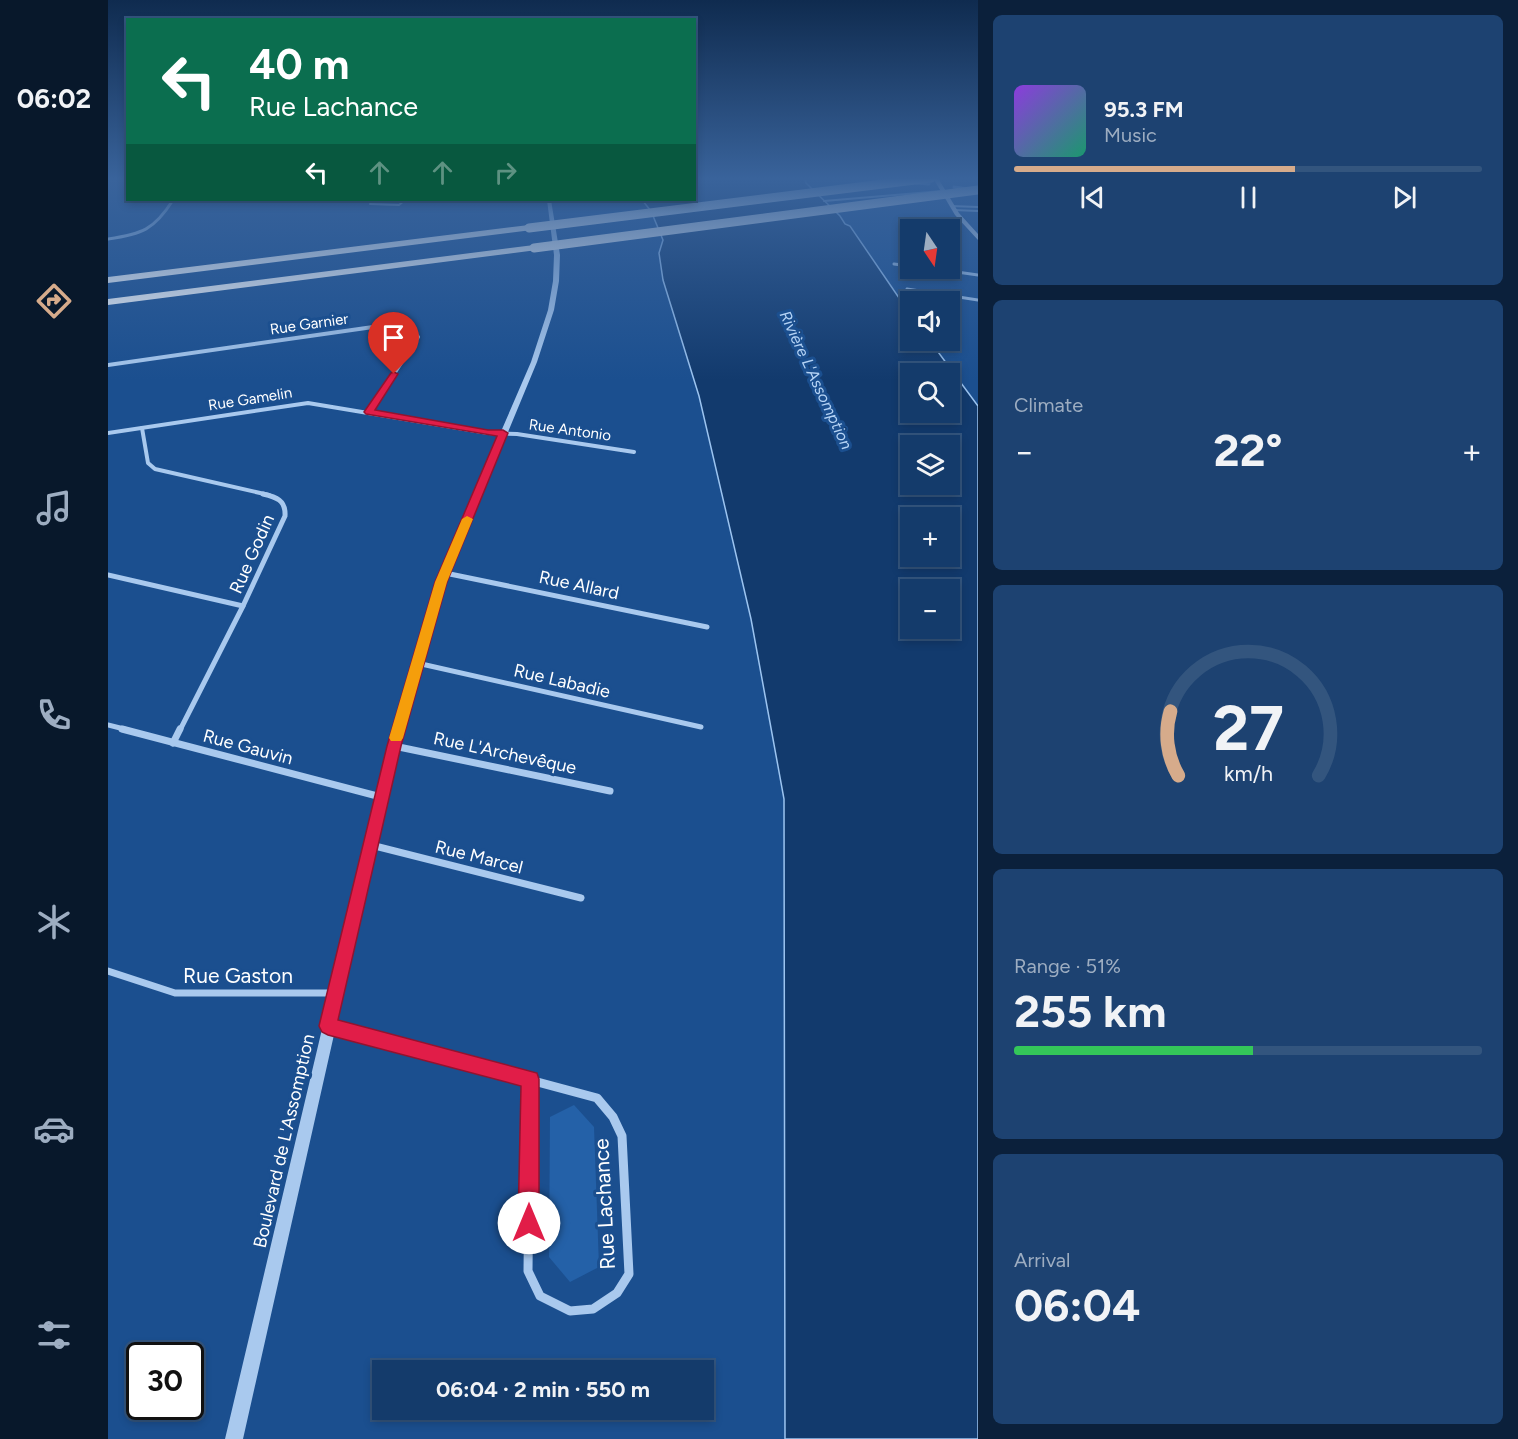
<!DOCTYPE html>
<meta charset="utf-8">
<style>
:root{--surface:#143b6b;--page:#1d4271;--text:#f1f3f6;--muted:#9dadc1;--line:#33557e;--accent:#d6ab8b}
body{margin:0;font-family:Figtree,sans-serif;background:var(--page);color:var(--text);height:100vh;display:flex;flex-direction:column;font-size:22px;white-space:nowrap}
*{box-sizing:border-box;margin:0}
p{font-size:20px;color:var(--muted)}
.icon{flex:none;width:33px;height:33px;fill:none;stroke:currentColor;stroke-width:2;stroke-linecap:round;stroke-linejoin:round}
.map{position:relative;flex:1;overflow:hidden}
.side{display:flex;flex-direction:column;gap:15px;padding:15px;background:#0b203b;width:540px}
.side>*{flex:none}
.top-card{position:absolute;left:18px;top:18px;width:570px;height:183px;border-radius:0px;box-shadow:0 3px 9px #0003,0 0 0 2px var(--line);background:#0b6e4f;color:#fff;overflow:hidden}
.needle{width:39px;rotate:167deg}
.controls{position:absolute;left:792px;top:219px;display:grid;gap:12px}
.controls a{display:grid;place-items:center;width:60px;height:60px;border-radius:0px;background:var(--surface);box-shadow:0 3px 9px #0003,0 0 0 2px var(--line);font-size:30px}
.speed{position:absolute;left:18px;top:1342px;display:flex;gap:12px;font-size:30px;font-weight:700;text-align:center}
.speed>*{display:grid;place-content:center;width:78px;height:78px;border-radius:50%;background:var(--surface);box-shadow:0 3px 9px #0003,0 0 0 2px var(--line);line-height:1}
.speed .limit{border:3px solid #111;border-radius:9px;background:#fff;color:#111}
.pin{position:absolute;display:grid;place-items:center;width:51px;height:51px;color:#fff;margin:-62px -26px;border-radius:50% 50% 50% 0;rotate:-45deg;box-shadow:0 0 6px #0007}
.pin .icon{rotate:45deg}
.me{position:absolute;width:66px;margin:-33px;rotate:0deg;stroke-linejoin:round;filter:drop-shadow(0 0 4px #0008)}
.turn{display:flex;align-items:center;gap:21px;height:126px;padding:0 24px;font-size:27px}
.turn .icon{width:78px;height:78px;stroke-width:2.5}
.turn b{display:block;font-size:42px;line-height:51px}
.lanes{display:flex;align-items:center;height:57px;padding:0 24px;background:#0003;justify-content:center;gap:30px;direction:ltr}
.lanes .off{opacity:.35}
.big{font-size:45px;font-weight:700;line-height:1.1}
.side .widget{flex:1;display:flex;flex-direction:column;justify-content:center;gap:9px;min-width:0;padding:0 21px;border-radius:9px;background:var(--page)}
.side .dial{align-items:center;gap:0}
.dial svg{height:156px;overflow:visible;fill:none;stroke:var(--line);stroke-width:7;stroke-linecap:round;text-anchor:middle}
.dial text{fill:var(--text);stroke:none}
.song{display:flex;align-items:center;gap:18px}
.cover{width:72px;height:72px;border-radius:9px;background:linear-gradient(135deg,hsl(270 70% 55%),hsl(160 70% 35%))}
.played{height:6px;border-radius:3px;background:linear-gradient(90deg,var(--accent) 60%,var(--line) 60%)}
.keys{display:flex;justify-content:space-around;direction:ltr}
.heat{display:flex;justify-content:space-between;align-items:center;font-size:33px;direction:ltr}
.charge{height:9px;border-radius:4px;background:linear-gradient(90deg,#34c759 51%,var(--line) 0)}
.trip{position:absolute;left:264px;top:1360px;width:342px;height:60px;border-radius:0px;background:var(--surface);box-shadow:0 3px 9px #0003,0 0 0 2px var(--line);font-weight:700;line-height:60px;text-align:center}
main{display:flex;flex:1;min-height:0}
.tabs{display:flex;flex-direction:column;width:108px;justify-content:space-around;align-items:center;background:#08182b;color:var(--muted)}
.tabs .icon{width:42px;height:42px}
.tabs .current{color:var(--accent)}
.tabs b{font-size:27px;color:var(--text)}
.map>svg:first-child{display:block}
.green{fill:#2461a8}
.water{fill:#123a6d;stroke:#9cc4f0;stroke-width:1.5;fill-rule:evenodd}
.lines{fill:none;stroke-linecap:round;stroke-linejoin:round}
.stream{stroke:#9cc4f0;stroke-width:3}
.service{stroke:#a9c9ee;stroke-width:2}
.minor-far4{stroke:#a9c9ee;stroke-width:3}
.minor-far3{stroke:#a9c9ee;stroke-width:4}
.minor-far2{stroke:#a9c9ee;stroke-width:5}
.minor-far1{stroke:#a9c9ee;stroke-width:7}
.minor{stroke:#a9c9ee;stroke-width:9}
.tertiary{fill:#a9c9ee;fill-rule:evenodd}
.secondary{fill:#d6e6fa;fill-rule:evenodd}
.motorway{fill:#fff;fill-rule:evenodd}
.motorway-bridge{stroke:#fff;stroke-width:9}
.route{fill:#e11d48;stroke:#92132f;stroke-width:1.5}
.slow{fill:#f59e0b}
.labels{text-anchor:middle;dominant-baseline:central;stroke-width:6;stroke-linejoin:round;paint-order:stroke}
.far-street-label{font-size:15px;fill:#fff;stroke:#1b4f8f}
.far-water-label{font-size:16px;font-style:italic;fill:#b5d3f5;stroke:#1b4f8f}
.street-label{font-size:18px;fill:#fff;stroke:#1b4f8f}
.near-street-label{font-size:21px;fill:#fff;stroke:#1b4f8f}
</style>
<main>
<nav class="tabs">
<b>06:02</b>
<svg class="icon current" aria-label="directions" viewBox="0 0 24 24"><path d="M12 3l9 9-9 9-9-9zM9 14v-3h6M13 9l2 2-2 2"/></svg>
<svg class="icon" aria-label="music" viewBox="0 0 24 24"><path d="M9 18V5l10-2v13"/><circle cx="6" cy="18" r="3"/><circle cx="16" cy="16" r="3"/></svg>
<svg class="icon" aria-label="phone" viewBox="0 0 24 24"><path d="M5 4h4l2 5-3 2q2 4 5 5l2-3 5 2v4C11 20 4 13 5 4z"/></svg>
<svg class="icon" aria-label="climate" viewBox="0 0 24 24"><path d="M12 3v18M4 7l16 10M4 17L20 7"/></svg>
<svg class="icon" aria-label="car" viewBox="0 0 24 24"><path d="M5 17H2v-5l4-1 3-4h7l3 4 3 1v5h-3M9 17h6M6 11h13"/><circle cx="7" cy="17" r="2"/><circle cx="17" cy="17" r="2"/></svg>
<svg class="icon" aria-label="filters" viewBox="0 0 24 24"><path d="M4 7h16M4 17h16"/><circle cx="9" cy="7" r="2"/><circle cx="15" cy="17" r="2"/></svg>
</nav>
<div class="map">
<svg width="870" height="1439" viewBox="0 0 870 1439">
<rect width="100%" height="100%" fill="#1b4f8f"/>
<polygon class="green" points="466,1105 486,1127 491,1267 462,1282 441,1257 442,1117"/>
<path class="water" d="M587,178H697L698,183L732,216L737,224L742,226L802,314V340L822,341L870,406V1439H677L676,799L643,619L591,396L555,280L551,253L555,240L543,211L534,200H586ZM802,374H842V412H802ZM802,446H842V484H802ZM802,518H842V556H802ZM802,590H842V628H802Z"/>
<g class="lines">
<g class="stream">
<polyline points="767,178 787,180"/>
<polyline points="808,183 821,184"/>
<polyline points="846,187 860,189"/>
</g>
<g class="service">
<polyline points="716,201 834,191"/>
<polyline points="262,204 291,205 297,200"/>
<polyline points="843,206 870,207"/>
<polyline points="846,210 870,211"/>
</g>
<g class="minor-far4">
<path d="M0,239C34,234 46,230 65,200"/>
<polyline points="786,264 802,266"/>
<polyline points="821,268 870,275"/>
<polyline points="799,289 870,300"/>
</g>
<g class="minor-far3">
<polyline points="0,365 279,325 302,327 310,337 261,412"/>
<polyline points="34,428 40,463 47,469 161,495"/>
<polyline points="0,433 200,403 380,433 409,434 526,452"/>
</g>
<g class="minor-far2">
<polyline points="337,573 599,627"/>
<polyline points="0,575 135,606"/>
<polyline points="309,663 593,727"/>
<polyline points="0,725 20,730"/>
<path d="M72,730L135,606L177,516C178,500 168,497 155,494"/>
</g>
<g class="minor-far1">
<polyline points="14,729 273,797"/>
<polyline points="65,743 72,729"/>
<polyline points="286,746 502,791"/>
<polyline points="263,845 473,898"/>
<polyline points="0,971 67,993 228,993"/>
<polyline points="221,1026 264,1037"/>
</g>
<g class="minor">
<polyline points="258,1036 422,1080"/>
<polygon points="422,1080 489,1098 505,1117 514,1136 521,1274 509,1293 485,1309 462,1311 432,1296 420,1271"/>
</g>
<polygon class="tertiary" points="439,200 443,200 452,255 451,281 446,310 429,362 338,582 291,746 135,1439 117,1439 281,746 328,582 423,362 440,310 445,281 446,255"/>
<polygon class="secondary" points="825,178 830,178 851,213 870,234 870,240 847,215"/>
<g class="motorway">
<polygon points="421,225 424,226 424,230 0,283 0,277"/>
<polygon points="426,245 431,248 429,250 0,305 0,299"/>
</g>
<g class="motorway-bridge">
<polyline points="421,228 823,178"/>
<polyline points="426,248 870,190"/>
</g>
</g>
<linearGradient id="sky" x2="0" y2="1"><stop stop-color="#0f2b4f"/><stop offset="0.47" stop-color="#39639b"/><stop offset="1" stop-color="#39639b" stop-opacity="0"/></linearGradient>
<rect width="870" height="380" fill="url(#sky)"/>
<polygon class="route" points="286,372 290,374 267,410 380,430 395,430 400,433 339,582 293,746 230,1020 429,1073 431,1079 431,1223 428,1230 421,1233 413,1230 410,1223 413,1086 220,1035 214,1032 211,1026 279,746 327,582 389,436 258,414 256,412 283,373"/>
<polygon class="slow" points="359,516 365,519 339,582 295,738 293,741 283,741 281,738 327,582 354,519"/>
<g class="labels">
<g class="far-street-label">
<text transform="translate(201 324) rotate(-8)">Rue Garnier</text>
<text transform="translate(142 399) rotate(-9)">Rue Gamelin</text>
<text transform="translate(462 430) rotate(8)">Rue Antonio</text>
</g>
<g class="far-water-label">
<text transform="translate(708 380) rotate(65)">Rivière L'Assomption</text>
</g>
<g class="street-label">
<text transform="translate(144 554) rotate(-66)">Rue Godin</text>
<text transform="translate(471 585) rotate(12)">Rue Allard</text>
<text transform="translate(454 681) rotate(13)">Rue Labadie</text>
<text transform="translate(140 747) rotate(15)">Rue Gauvin</text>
<text transform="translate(397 753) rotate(12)">Rue L'Archevêque</text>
<text transform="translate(371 857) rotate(14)">Rue Marcel</text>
<text transform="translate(176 1141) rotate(-77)">Boulevard de L'Assomption</text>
</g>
<g class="near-street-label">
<text x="130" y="975">Rue Gaston</text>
<text transform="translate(496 1204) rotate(-93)">Rue Lachance</text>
</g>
</g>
</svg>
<div class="controls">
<a><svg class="needle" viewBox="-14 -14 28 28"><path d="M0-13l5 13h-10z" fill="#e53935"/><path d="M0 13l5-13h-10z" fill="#9dadc1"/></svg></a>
<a><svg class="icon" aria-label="sound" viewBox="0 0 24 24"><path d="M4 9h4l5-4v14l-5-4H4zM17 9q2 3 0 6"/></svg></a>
<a><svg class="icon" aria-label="search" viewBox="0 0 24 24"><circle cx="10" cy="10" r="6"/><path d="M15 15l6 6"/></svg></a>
<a><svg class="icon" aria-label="layers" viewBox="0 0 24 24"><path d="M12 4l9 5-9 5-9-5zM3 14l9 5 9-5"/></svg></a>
<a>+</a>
<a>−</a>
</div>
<div class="speed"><div class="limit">30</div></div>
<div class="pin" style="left:286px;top:374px;background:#d93025"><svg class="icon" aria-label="arrive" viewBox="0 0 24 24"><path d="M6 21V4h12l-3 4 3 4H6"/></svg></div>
<svg class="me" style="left:421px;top:1223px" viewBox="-20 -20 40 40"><circle r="19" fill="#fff"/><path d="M0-13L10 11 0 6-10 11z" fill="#e11d48"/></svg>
<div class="trip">06:04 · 2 min · 550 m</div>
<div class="top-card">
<div class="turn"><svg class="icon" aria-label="left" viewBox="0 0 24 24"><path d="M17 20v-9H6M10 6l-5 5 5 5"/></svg><div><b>40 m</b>Rue Lachance</div></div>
<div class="lanes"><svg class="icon" aria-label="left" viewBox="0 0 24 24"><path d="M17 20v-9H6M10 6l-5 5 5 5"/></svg><svg class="icon off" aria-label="ahead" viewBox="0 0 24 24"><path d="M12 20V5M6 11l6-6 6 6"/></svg><svg class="icon off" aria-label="ahead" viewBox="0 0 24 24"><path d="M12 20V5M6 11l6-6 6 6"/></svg><svg class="icon off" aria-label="right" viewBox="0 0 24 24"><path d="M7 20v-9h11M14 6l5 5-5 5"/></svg></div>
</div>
</div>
<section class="side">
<div class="widget">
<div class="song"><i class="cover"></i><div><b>95.3 FM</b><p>Music</p></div></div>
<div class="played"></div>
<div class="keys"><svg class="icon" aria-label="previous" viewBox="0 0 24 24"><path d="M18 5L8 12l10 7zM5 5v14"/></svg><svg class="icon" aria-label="pause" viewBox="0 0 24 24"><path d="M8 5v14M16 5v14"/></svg><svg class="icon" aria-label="next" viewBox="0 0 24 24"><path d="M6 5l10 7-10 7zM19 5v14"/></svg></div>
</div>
<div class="widget"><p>Climate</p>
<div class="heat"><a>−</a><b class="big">22°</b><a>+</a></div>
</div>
<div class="widget dial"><svg viewBox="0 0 100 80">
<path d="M14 69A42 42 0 1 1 86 69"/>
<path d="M14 69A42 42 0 0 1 10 36" stroke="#d6ab8b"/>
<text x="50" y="56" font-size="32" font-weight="700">27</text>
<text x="50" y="72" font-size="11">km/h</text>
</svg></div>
<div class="widget"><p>Range · 51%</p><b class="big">255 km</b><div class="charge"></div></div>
<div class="widget"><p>Arrival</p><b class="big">06:04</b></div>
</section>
</main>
